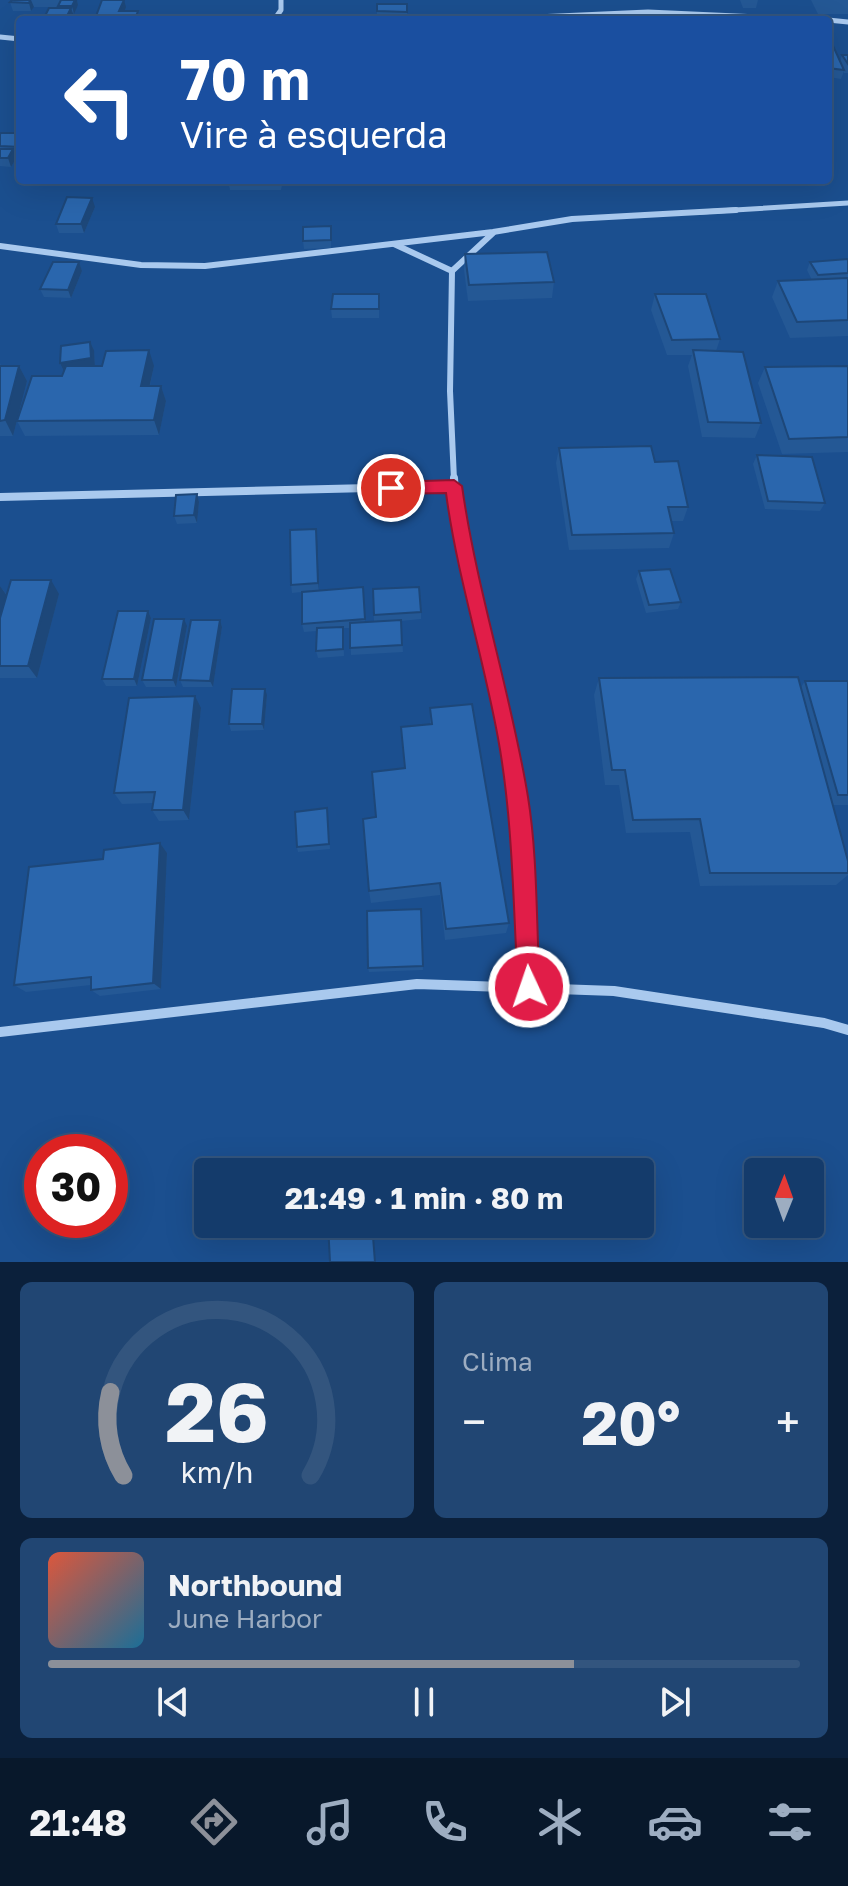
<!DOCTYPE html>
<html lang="pt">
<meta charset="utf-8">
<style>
:root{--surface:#143b6b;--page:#214673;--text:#f1f3f6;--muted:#9dadc1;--line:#33557e;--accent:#8c9099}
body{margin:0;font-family:"Golos Text",sans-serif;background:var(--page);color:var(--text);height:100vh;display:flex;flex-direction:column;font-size:30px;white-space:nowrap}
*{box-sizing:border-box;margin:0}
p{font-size:26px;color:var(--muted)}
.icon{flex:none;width:44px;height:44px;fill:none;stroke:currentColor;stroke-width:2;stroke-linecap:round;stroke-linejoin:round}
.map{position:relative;height:1262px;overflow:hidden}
.details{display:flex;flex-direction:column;gap:20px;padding:20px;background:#0b203b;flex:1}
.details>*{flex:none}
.guide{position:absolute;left:16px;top:16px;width:816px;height:168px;border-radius:8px;box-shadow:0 8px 32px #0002,0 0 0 2px var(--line);background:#1a4fa0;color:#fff;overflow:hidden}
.needle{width:52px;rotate:1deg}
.fabs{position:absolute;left:744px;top:1158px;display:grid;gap:16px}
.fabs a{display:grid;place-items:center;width:80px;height:80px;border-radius:8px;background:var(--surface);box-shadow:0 8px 32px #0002,0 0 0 2px var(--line);font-size:40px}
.speed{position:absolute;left:24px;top:1134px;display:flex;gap:16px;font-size:40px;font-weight:700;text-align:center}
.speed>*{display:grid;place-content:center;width:104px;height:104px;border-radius:50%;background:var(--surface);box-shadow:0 8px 32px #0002,0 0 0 2px var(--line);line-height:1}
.speed .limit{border:12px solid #d22;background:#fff;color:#111}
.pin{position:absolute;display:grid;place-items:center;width:68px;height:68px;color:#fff;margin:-34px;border:4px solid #fff;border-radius:50%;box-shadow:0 2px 8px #0007}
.me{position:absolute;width:88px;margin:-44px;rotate:357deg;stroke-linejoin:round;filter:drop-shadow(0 0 6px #0008)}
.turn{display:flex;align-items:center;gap:28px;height:168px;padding:0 32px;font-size:36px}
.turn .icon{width:104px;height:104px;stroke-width:2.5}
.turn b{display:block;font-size:56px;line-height:68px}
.big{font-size:60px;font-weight:700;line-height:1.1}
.details .card{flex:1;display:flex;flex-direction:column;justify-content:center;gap:12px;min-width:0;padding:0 28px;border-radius:12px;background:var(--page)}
.details .dial{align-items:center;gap:0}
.dial svg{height:208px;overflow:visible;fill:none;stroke:var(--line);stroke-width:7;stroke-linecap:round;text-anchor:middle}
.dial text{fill:var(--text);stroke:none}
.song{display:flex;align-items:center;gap:24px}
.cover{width:96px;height:96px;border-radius:12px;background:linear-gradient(135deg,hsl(10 70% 55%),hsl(200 70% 35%))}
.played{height:8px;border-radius:4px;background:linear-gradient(90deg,var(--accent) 70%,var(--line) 70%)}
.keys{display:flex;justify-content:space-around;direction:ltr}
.heat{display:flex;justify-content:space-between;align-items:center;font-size:44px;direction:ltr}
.details .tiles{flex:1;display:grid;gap:20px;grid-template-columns:1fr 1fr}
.card:last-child{grid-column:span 2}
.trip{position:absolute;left:194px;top:1158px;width:460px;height:80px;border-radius:8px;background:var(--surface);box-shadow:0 8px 32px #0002,0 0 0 2px var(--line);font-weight:700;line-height:80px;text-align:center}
.tab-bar{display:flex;height:128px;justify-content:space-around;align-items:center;background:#08182b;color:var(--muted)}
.tab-bar .icon{width:56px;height:56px}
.tab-bar .selected{color:var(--accent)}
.tab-bar b{font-size:36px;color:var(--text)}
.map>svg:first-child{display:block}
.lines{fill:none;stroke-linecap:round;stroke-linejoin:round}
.street-far3{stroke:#a9c9ee;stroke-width:5}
.street-far2{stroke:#a9c9ee;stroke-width:6}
.street-far1{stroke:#a9c9ee;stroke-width:8}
.street{stroke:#a9c9ee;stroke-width:10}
.wall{fill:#245895}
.shaded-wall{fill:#1d4779}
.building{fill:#2a66ad;stroke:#1d4779;stroke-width:2}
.route{fill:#e11d48;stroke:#92132f;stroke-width:2}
</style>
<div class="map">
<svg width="848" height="1262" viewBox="0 0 848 1262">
<rect width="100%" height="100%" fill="#1b4f8f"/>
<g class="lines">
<g class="street-far3">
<polyline points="274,20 281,10 281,0"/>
<polyline points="472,20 648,12 825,20"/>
<polyline points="828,20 848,22"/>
<polyline points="0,37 20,39"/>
<polyline points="701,212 848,203"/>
</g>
<g class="street-far2">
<polyline points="394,244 452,271"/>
<polyline points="0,246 141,265 205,266 493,232 572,219 736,210"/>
<polyline points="454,480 450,391 452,271 493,233"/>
</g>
<g class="street-far1">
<path d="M454,478C459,596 512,707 519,824"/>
<polyline points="0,497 454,486"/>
</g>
<g class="street">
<polyline points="519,822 529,987"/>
<polyline points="0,1032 417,984 614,991 824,1023 848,1030"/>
</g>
</g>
<g class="wall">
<polygon points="12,0 77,0 78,5 73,14 74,16 58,7 34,7 31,11 13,11 10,2"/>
<polygon points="740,0 758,0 756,8 743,8"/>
<polygon points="811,0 848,0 848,14 818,14"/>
<polygon points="407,4 407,20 377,20 377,11"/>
<polygon points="828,39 840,61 842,55 848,55 848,73 844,73 844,71 841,79 828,77"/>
<polygon points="20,133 20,156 16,155 17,157 11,167 0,166 0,134"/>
<polygon points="283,180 281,190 230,190 228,181"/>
<polygon points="95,207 84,233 59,233 56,224"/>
<polygon points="331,226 331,248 304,249 303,241"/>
<polygon points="465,254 554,282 552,298 468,301 464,270"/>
<polygon points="848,259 848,336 790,338 772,297 778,281 812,280 807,270 810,262"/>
<polygon points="79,262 82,271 71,298 44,297 40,289"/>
<polygon points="379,294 379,318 332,318 331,309"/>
<polygon points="655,294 720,339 716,351 761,423 755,438 702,437 688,366 692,355 667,355 651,310"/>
<polygon points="90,342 94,350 95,366 154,366 150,386 161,386 166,401 159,435 25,436 17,421 62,376"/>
<polygon points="0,363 1,366 19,366 27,381 13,436 0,436"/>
<polygon points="848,366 848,452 782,454 758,383 765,367"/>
<polygon points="559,448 655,462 688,507 683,521 672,521 674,533 669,548 569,550 556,463"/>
<polygon points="757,455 825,503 820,511 765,509 753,464"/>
<polygon points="197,494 199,502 197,523 177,524 174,516"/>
<polygon points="316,529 319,590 363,587 365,622 374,622 373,589 421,612 421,619 401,621 403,652 351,655 350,628 343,628 344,656 318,658 316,651 317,631 304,632 302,624 302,592 292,593 291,585"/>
<polygon points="639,571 681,602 678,609 646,613 636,579"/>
<polygon points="0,586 7,595 59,594 37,678 0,678"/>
<polygon points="148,611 151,618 137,686 106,686 102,679"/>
<polygon points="220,620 222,627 213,687 183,687 180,680"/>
<polygon points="187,626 176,687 146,687 142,680"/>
<polygon points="599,678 801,687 805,681 848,681 848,805 833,805 848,861 848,875 836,885 700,886 690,832 626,833 619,785 605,785 594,695"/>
<polygon points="267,695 264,730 231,731 229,724"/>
<polygon points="201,708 189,820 159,821 152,810 153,803 122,804 114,793"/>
<polygon points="430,708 509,923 506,933 445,940 440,895 371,903 369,891 376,817 404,768 401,727 430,724"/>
<polygon points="327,808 330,849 298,852 297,847"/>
<polygon points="160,843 167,853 161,989 100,996 91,990 91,985 26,992 14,985 103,859"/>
<polygon points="421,909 423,970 369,972 368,968"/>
</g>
<g class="shaded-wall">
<polygon points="30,0 31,0 34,7 31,11 29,3"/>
<polygon points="75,0 77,0 78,5 74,14 72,6"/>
<polygon points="124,0 126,7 121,19 119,11"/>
<polygon points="71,8 74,16 72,20 65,20"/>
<polygon points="13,149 17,157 11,167 8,158"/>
<polygon points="92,198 95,207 84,233 81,224"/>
<polygon points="79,262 82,271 71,298 68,290"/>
<polygon points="90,342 94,350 95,367 64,371 60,363"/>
<polygon points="149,350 154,366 146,402 141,386"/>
<polygon points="19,366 27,381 13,436 5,420"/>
<polygon points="161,386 166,401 159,435 154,420"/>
<polygon points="197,494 199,502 197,523 194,515"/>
<polygon points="316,529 317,537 319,591 318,583"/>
<polygon points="51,580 59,594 37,678 28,666"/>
<polygon points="0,586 10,600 0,635"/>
<polygon points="148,611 151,618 137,686 134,679"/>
<polygon points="184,619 187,626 176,687 173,680"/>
<polygon points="220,620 222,627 213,687 210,681"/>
<polygon points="265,689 267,695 264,730 262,724"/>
<polygon points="195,696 201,708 189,820 183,810"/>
<polygon points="160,843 167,853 161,989 153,983"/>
</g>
<g class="building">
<polygon points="12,0 30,0 29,3 10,2"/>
<polygon points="61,0 75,0 72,6 58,6"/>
<polygon points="102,0 124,0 119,11 138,11 135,19 95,19"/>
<polygon points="377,4 407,4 407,12 377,11"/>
<polygon points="49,8 71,8 65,20 43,20"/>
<polygon points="828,39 830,39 844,70 828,68"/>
<polygon points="842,55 848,55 848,64"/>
<polygon points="1,133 20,133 20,147 0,146 0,134"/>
<polygon points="0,149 13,149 8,158 0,158"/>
<polygon points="229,180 280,180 280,181 228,181"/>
<polygon points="67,197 92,198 81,224 56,224"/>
<polygon points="331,226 331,240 303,241 303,227"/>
<polygon points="547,252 554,282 469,285 465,254"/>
<polygon points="848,259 848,273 818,275 810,262"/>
<polygon points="53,262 79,262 68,290 40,289"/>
<polygon points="848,278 848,320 797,322 778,281"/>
<polygon points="333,294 379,294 379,309 331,309"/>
<polygon points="655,294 706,294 720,339 672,340"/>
<polygon points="90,342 91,358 60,363 61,346"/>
<polygon points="149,350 141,386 161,386 154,420 17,421 32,376 62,376 66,366 102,366 106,351"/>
<polygon points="693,350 743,352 761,423 708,422"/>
<polygon points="0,366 19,366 5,420 0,421"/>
<polygon points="848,366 848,437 789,439 765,367"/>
<polygon points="651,446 655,462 678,461 688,507 668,507 674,533 572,535 559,448"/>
<polygon points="757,455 812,457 825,503 768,501"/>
<polygon points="197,494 194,515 174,516 176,495"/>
<polygon points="316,529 318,583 291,585 290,530"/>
<polygon points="670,569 681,602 649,605 639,571"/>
<polygon points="11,580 51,580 28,666 0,666 0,618"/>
<polygon points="363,587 365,619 302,624 302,592"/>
<polygon points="419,587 421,612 374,615 373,589"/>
<polygon points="118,611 148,611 134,679 102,679"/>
<polygon points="154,619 184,619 173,680 142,680"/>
<polygon points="191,620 220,620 210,681 180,680"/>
<polygon points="401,620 402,645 350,648 350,623"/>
<polygon points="343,627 343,649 316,651 317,628"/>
<polygon points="798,677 848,861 848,873 710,873 700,819 633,820 625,770 612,770 599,678"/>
<polygon points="805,681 848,681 848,795 838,795"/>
<polygon points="232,689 265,689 262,724 229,724"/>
<polygon points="195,696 183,810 152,810 155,792 114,793 129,698"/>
<polygon points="472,704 509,923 446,929 440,883 369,891 363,819 376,817 372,772 405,768 401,727 432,724 430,708"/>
<polygon points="327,808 329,844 297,847 295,812"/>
<polygon points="160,843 153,983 91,990 91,977 14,985 29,867 103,859 104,850"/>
<polygon points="421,909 423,966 368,968 367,911"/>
<polygon points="328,1224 372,1224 375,1262 330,1262"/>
</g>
<path class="route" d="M454,480L462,486C477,592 511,693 528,797C538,859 536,925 540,987L537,995L529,998L521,995L518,987C513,904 513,820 498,738C483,655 457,576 446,493L391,494L383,488L391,482Z"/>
</svg>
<div class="fabs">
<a><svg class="needle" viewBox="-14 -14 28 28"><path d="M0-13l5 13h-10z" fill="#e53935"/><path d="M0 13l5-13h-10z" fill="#9dadc1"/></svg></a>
</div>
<div class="speed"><div class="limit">30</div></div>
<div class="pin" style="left:391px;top:488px;background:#d93025"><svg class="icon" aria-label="arrive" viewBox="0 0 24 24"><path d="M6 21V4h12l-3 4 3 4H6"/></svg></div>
<svg class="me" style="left:529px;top:987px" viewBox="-20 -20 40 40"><circle r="17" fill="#e11d48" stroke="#fff" stroke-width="3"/><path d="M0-11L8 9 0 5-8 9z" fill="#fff"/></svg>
<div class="trip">21:49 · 1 min · 80 m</div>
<div class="guide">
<div class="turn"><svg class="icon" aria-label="left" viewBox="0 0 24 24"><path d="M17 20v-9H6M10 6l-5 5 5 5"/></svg><div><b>70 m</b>Vire à esquerda</div></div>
</div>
</div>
<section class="details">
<div class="tiles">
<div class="card dial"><svg viewBox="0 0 100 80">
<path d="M14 69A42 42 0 1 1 86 69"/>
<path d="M14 69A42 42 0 0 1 9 37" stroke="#8c9099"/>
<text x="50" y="56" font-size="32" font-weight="700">26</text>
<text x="50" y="72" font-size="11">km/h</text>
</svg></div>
<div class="card"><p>Clima</p>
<div class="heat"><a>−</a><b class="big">20°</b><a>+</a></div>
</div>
<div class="card">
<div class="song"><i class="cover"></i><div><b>Northbound</b><p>June Harbor</p></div></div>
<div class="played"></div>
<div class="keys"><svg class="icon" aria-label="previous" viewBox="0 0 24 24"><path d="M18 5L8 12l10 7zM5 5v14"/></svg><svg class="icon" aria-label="pause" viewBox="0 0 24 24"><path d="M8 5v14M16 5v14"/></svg><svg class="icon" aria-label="next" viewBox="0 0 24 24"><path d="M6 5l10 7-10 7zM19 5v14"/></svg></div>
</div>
</div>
</section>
<nav class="tab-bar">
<b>21:48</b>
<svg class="icon selected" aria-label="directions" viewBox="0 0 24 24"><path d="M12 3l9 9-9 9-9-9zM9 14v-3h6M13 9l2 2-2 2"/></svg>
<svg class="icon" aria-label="music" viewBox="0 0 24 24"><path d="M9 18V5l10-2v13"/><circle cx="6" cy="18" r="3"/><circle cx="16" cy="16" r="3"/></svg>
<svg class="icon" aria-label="phone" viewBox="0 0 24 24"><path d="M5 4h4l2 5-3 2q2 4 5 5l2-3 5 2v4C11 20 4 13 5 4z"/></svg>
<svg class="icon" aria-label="climate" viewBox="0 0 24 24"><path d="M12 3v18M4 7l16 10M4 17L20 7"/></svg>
<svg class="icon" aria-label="car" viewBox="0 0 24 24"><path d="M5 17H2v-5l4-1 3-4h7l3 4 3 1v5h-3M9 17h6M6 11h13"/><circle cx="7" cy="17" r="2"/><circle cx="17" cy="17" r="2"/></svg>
<svg class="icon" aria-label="filters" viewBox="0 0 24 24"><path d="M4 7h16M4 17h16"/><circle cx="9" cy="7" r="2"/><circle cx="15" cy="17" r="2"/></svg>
</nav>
